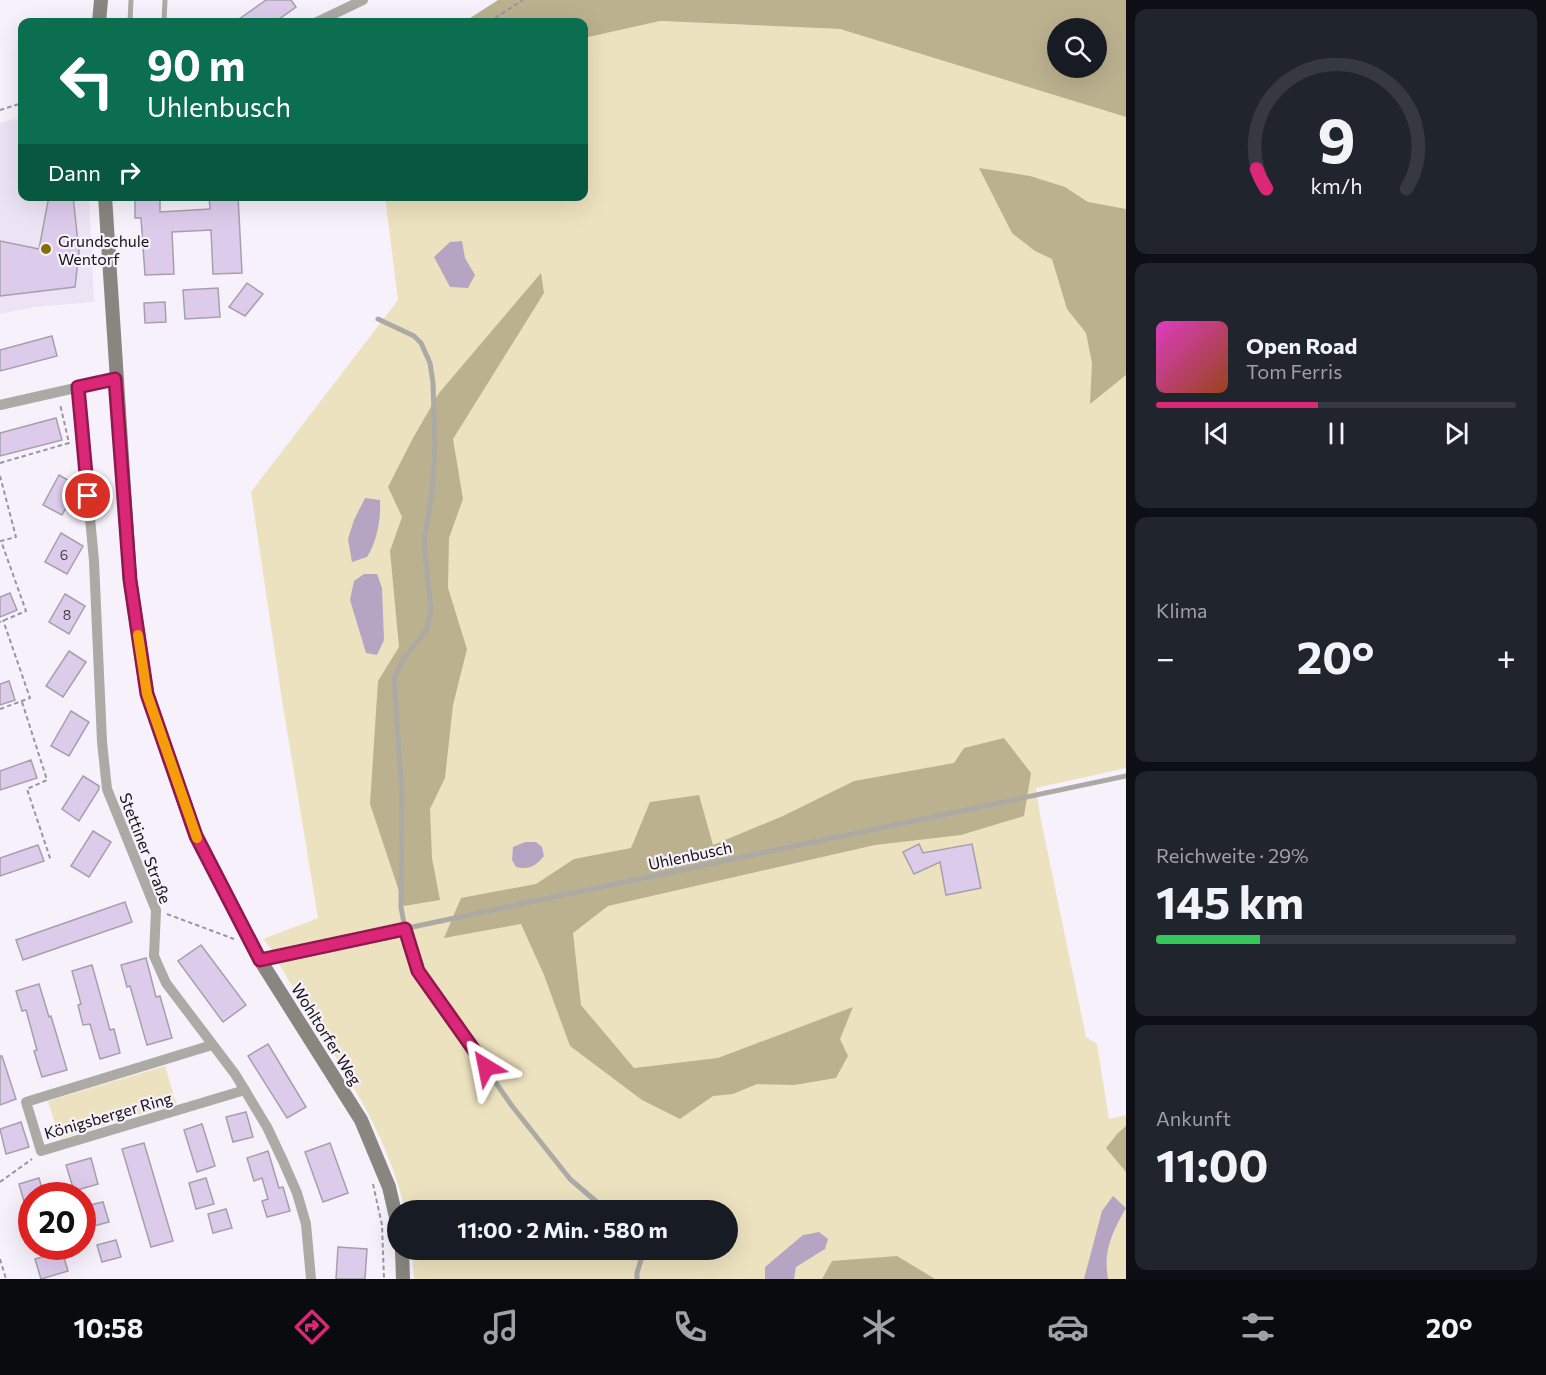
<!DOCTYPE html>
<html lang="de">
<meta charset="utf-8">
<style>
:root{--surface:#171b24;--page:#20242c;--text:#f1f3f6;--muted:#9ea1a6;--line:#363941;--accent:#db2777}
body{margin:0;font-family:Commissioner,sans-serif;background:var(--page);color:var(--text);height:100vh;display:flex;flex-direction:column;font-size:22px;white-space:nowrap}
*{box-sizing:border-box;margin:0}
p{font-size:20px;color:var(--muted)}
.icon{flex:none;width:33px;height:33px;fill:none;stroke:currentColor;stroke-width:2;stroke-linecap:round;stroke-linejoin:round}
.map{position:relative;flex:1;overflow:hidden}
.side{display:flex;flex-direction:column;gap:9px;padding:9px;background:#0d0f14;width:420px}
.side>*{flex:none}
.guide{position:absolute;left:18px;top:18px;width:570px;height:183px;border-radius:12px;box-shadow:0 6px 24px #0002;background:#0b6e4f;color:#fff;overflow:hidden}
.controls{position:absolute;left:1047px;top:18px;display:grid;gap:12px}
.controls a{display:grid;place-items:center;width:60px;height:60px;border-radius:50%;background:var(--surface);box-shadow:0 6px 24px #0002;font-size:30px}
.speed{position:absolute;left:18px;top:1182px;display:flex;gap:12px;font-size:30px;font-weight:700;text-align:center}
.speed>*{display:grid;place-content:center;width:78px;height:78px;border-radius:50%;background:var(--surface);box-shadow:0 6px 24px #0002;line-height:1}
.speed .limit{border:9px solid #d22;background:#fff;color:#111}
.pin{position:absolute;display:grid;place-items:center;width:51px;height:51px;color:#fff;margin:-26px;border:3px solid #fff;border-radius:50%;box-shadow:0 2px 6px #0007}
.me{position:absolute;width:66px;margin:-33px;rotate:325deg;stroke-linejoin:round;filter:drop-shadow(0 0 4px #0008)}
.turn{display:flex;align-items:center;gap:21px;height:126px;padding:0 30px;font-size:27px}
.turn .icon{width:78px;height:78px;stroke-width:2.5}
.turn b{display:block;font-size:42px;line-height:51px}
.then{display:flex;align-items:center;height:57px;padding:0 30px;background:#0003;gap:12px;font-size:22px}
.big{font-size:45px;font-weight:700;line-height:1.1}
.side .card{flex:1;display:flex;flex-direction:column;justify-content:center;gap:9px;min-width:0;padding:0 21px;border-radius:12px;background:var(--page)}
.side .dial{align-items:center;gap:0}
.dial svg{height:156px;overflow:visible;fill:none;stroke:var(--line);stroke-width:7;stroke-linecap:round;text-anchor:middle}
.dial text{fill:var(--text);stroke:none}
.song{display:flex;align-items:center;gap:18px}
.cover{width:72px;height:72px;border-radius:9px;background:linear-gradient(135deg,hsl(310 70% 55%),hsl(20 70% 35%))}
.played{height:6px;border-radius:3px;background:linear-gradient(90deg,var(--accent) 45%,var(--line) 45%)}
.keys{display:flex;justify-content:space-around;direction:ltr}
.heat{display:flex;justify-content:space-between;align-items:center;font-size:33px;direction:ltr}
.charge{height:9px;border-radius:4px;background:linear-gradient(90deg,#34c759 29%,var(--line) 0)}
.trip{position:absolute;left:387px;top:1200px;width:351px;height:60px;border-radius:30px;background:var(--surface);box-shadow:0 6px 24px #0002;font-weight:700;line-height:60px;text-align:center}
.menu{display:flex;height:96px;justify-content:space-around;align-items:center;background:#090b0e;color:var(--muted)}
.menu .icon{width:42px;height:42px}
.menu .on{color:var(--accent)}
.menu b{font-size:27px;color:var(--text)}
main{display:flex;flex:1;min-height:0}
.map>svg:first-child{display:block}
.built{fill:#ece3f4}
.green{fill:#ede2bf}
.forest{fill:#bcb18f;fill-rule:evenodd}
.water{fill:#b6a4c3}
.building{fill:#ddcbec;stroke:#a5a0a9;stroke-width:1.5}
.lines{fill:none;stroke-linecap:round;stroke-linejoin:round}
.path{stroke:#9b969e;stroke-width:2;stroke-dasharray:4.5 3;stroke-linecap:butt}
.lane{stroke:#abaaa5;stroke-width:5}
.street{stroke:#abaaa5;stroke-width:10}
.secondary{stroke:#88867f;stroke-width:14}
.route-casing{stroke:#8e194d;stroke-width:15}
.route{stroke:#db2777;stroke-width:10}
.slow{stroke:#f59e0b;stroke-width:10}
.poi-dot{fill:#866d0b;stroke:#f7f1fc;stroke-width:2}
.labels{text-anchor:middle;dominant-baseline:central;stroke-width:4.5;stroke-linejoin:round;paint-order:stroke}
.number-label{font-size:14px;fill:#46404b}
.poi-label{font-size:16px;fill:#141215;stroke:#f7f1fc;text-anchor:start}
.street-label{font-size:16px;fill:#141215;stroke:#f7f1fc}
</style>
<main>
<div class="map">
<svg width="1126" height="1279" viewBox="0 0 1126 1279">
<rect width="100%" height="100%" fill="#f7f1fc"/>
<polygon class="built" points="22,117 22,196 89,197 94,302 35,307 0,314 0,123"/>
<g class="green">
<path d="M659,21L841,29L1126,117V768L1036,788L1040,815L1086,1037L1097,1044L1109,1119L1126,1115V1279H414L412,1250H728V1210H405C383,1113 315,1032 269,946L263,939L318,918L282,700L251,492L398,300L385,197L584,196V38Z"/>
<polygon points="165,1066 176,1103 60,1139 48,1101"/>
</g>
<g class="forest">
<path d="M498,0H1126V117L840,29L660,21L584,38V22H464ZM1096,28V68H1058V28Z"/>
<polygon points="979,168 1030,176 1065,187 1088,202 1126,209 1126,375 1090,404 1092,363 1086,333 1067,309 1052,259 1035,251 1012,233"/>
<polygon points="541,273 544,293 453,439 463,499 449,538 448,588 467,649 453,705 445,778 430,809 432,858 440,900 404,906 370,804 378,681 399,647 390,551 402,517 388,487 413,438 439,393"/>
<polygon points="1004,738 1031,773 1024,816 961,835 875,845 608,906 573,933 581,1005 634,1068 718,1058 853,1007 840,1039 848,1056 836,1078 794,1085 757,1084 733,1094 713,1096 680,1119 642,1100 570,1046 544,975 521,924 444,938 461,898 536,884 574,859 631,848 650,802 699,795 713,845 783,816 854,781 954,763 964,748"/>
<polygon points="1126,1126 1126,1172 1106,1148 1117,1134"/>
<polygon points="897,1256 935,1279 822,1279 832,1261"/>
</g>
<g class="water">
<polygon points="462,241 465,258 475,275 468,288 450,287 434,257 450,242"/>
<path d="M365,498L380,500C381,520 377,541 367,557L352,562L348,539L354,520Z"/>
<polygon points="364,574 377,574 382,588 384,640 377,655 366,653 350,600 354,581"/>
<path d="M525,842H536L542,847L544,856C536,866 529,870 516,867L512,860L513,847Z"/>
<path d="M1113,1196L1126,1208C1112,1233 1103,1250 1108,1279H1084L1102,1211Z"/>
<polygon points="819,1232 828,1239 825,1249 796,1267 794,1279 765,1279 765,1267 803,1235"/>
</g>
<g class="building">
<polygon points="266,0 291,0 296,7 275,22 235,22"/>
<polygon points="49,196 73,196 79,252 75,287 0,296 0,241 39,249"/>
<polygon points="209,196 238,196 242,273 213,274 211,230 172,232 174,274 145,275 141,218 135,218 135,198 160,197 160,212 210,209"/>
<polygon points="247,283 263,294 245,316 229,307"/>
<polygon points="218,288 220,317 185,319 183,290"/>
<polygon points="165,302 166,322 145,323 144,303"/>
<polygon points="52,336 57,356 0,371 0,350"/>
<polygon points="56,418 62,440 0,456 0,433"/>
<polygon points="59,475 78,486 62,515 43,505"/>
<polygon points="61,533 83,546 67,574 45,562"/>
<polygon points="10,593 17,610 0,617 0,597"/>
<polygon points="65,594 85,606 69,634 49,622"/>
<polygon points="69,651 86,662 63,697 46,686"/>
<polygon points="9,681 15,700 0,705 0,684"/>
<polygon points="71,711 89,722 69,756 51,746"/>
<polygon points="31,760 37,778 0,790 0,771"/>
<polygon points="83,776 99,786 99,789 79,821 62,809"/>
<polygon points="93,831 111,842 89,877 71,866"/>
<polygon points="919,844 923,853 972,844 981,888 946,895 940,862 914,874 903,852"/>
<polygon points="38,845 44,861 0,876 0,858"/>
<polygon points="125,902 132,922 23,960 16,940"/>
<polygon points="201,945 246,1005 223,1022 178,961"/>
<polygon points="146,958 156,997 160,996 172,1038 147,1045 130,986 127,987 121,965"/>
<polygon points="92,965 110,1030 114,1029 120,1053 100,1059 90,1024 83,1025 78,1005 81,1004 72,971"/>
<polygon points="39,984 49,1017 51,1016 67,1070 42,1077 34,1051 37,1050 26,1010 22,1011 16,991"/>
<polygon points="268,1044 306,1107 287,1118 248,1056"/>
<polygon points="0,1056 2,1056 16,1099 0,1105"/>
<polygon points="246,1112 253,1137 233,1142 226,1117"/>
<polygon points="21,1122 29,1147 6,1154 0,1129"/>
<polygon points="202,1124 215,1166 197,1172 184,1130"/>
<polygon points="144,1143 173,1241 151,1247 122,1149"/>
<polygon points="330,1143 348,1193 323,1202 305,1152"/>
<polygon points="268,1151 279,1188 283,1187 290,1211 267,1217 262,1201 268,1199 262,1178 254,1181 247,1158"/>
<polygon points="91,1158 98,1184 74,1191 66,1165"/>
<polygon points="39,1178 44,1196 32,1196 32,1219 29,1219 19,1184"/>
<polygon points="206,1178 214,1204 196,1209 189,1183"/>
<polygon points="103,1202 109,1222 86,1228 82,1207"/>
<polygon points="226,1209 232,1228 213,1233 208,1214"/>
<polygon points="116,1240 121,1257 102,1262 97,1245"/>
<polygon points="338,1247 367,1249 365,1279 336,1279"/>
<polygon points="62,1251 68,1271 41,1279 35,1259"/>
</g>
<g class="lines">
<g class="path">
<polyline points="489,22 523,0"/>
<polyline points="0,110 22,103"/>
<polyline points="0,463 69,443 60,404"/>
<polyline points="0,476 16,537 1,541 26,611 0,622"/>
<polyline points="22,702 47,780 27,789 51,861"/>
<polyline points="0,709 30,698 3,620"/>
<polyline points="167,914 234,939"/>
<polyline points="0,1182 32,1159"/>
<polyline points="373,1184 382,1225 384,1279"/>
<polyline points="0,1259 6,1279"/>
</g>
<g class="lane">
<polyline points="130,22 131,0"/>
<polyline points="164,22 165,0"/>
<polyline points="378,319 414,336 421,343 430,363 433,383 435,445 432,492 424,542 431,612 426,631 404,658 394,678 402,796 401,907 405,929 418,971 512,1106 570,1179 606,1210"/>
<polyline points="261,959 1126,776"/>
<polyline points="637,1279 637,1273 644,1250"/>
</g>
<g class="street">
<polyline points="317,22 363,0"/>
<polyline points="78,387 94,561 102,742 107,789 156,910 154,956 166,983 235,1074 267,1127 283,1161 297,1193 306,1224 311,1279"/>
<polyline points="0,405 115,379"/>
<polyline points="212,1045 26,1102 41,1151 245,1090"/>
</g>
<g class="secondary">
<polyline points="99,22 101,0"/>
<polyline points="105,196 130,580 147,694 196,836 260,960 361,1120 389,1187 398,1226"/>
<polyline points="402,1250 403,1279"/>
</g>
</g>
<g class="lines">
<g class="route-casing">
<polyline id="route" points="88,496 78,387 115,379 130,580 147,694 196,836 260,960 405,929 418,971 486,1067"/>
</g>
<use href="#route" class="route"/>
<polyline class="slow" points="138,635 147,694 197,838"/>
</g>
<circle class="poi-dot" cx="46" cy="249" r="6"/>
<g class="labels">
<g class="number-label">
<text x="64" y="554">6</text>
<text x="67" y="614">8</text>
</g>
<g class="poi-label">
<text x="58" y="240">Grundschule<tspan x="58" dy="18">Wentorf</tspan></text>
</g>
<g class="street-label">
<text transform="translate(146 848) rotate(69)">Stettiner Straße</text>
<text transform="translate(690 855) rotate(-12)">Uhlenbusch</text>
<text transform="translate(327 1034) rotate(58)">Wohltorfer Weg</text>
<text transform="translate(108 1115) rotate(-16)">Königsberger Ring</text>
</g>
</g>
</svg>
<div class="controls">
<a><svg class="icon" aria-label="search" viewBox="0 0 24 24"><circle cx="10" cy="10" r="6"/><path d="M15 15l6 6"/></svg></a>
</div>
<div class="speed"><div class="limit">20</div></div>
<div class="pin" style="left:88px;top:496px;background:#d93025"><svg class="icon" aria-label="arrive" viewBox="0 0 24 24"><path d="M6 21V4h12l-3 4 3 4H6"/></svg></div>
<svg class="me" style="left:486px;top:1067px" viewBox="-20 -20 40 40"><path d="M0-17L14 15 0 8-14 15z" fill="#db2777" stroke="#fff" stroke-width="4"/></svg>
<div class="trip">11:00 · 2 Min. · 580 m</div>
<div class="guide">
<div class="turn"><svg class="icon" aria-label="left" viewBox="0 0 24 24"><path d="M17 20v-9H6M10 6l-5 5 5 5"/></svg><div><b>90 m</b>Uhlenbusch</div></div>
<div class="then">Dann<svg class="icon" aria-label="right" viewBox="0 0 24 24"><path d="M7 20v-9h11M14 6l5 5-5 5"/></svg></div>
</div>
</div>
<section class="side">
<div class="card dial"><svg viewBox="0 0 100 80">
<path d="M14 69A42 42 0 1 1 86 69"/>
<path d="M14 69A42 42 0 0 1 9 59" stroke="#db2777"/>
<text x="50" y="56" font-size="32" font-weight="700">9</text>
<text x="50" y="72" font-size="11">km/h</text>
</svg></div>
<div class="card">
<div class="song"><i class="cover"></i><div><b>Open Road</b><p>Tom Ferris</p></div></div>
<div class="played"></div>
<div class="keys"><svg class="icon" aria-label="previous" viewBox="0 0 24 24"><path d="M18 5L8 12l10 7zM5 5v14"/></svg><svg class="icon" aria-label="pause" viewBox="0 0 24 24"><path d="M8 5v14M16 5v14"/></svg><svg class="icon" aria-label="next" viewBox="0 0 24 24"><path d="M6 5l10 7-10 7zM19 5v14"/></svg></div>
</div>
<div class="card"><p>Klima</p>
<div class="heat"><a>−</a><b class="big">20°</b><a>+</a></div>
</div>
<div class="card"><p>Reichweite · 29%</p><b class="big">145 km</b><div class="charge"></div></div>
<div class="card"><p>Ankunft</p><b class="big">11:00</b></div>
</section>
</main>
<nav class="menu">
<b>10:58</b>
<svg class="icon on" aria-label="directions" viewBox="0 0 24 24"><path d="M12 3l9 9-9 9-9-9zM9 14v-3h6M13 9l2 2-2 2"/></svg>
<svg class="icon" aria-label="music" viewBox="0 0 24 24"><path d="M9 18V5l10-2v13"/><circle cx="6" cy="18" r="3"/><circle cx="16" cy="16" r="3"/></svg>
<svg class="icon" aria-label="phone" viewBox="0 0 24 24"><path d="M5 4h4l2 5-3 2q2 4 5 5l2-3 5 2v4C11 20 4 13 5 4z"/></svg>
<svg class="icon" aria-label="climate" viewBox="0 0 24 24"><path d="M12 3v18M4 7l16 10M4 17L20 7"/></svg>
<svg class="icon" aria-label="car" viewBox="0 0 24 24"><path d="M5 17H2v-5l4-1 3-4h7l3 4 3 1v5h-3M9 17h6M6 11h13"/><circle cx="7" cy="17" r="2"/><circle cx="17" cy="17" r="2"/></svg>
<svg class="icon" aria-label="filters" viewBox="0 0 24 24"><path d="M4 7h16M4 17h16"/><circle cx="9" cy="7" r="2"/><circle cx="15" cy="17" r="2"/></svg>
<b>20°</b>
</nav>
